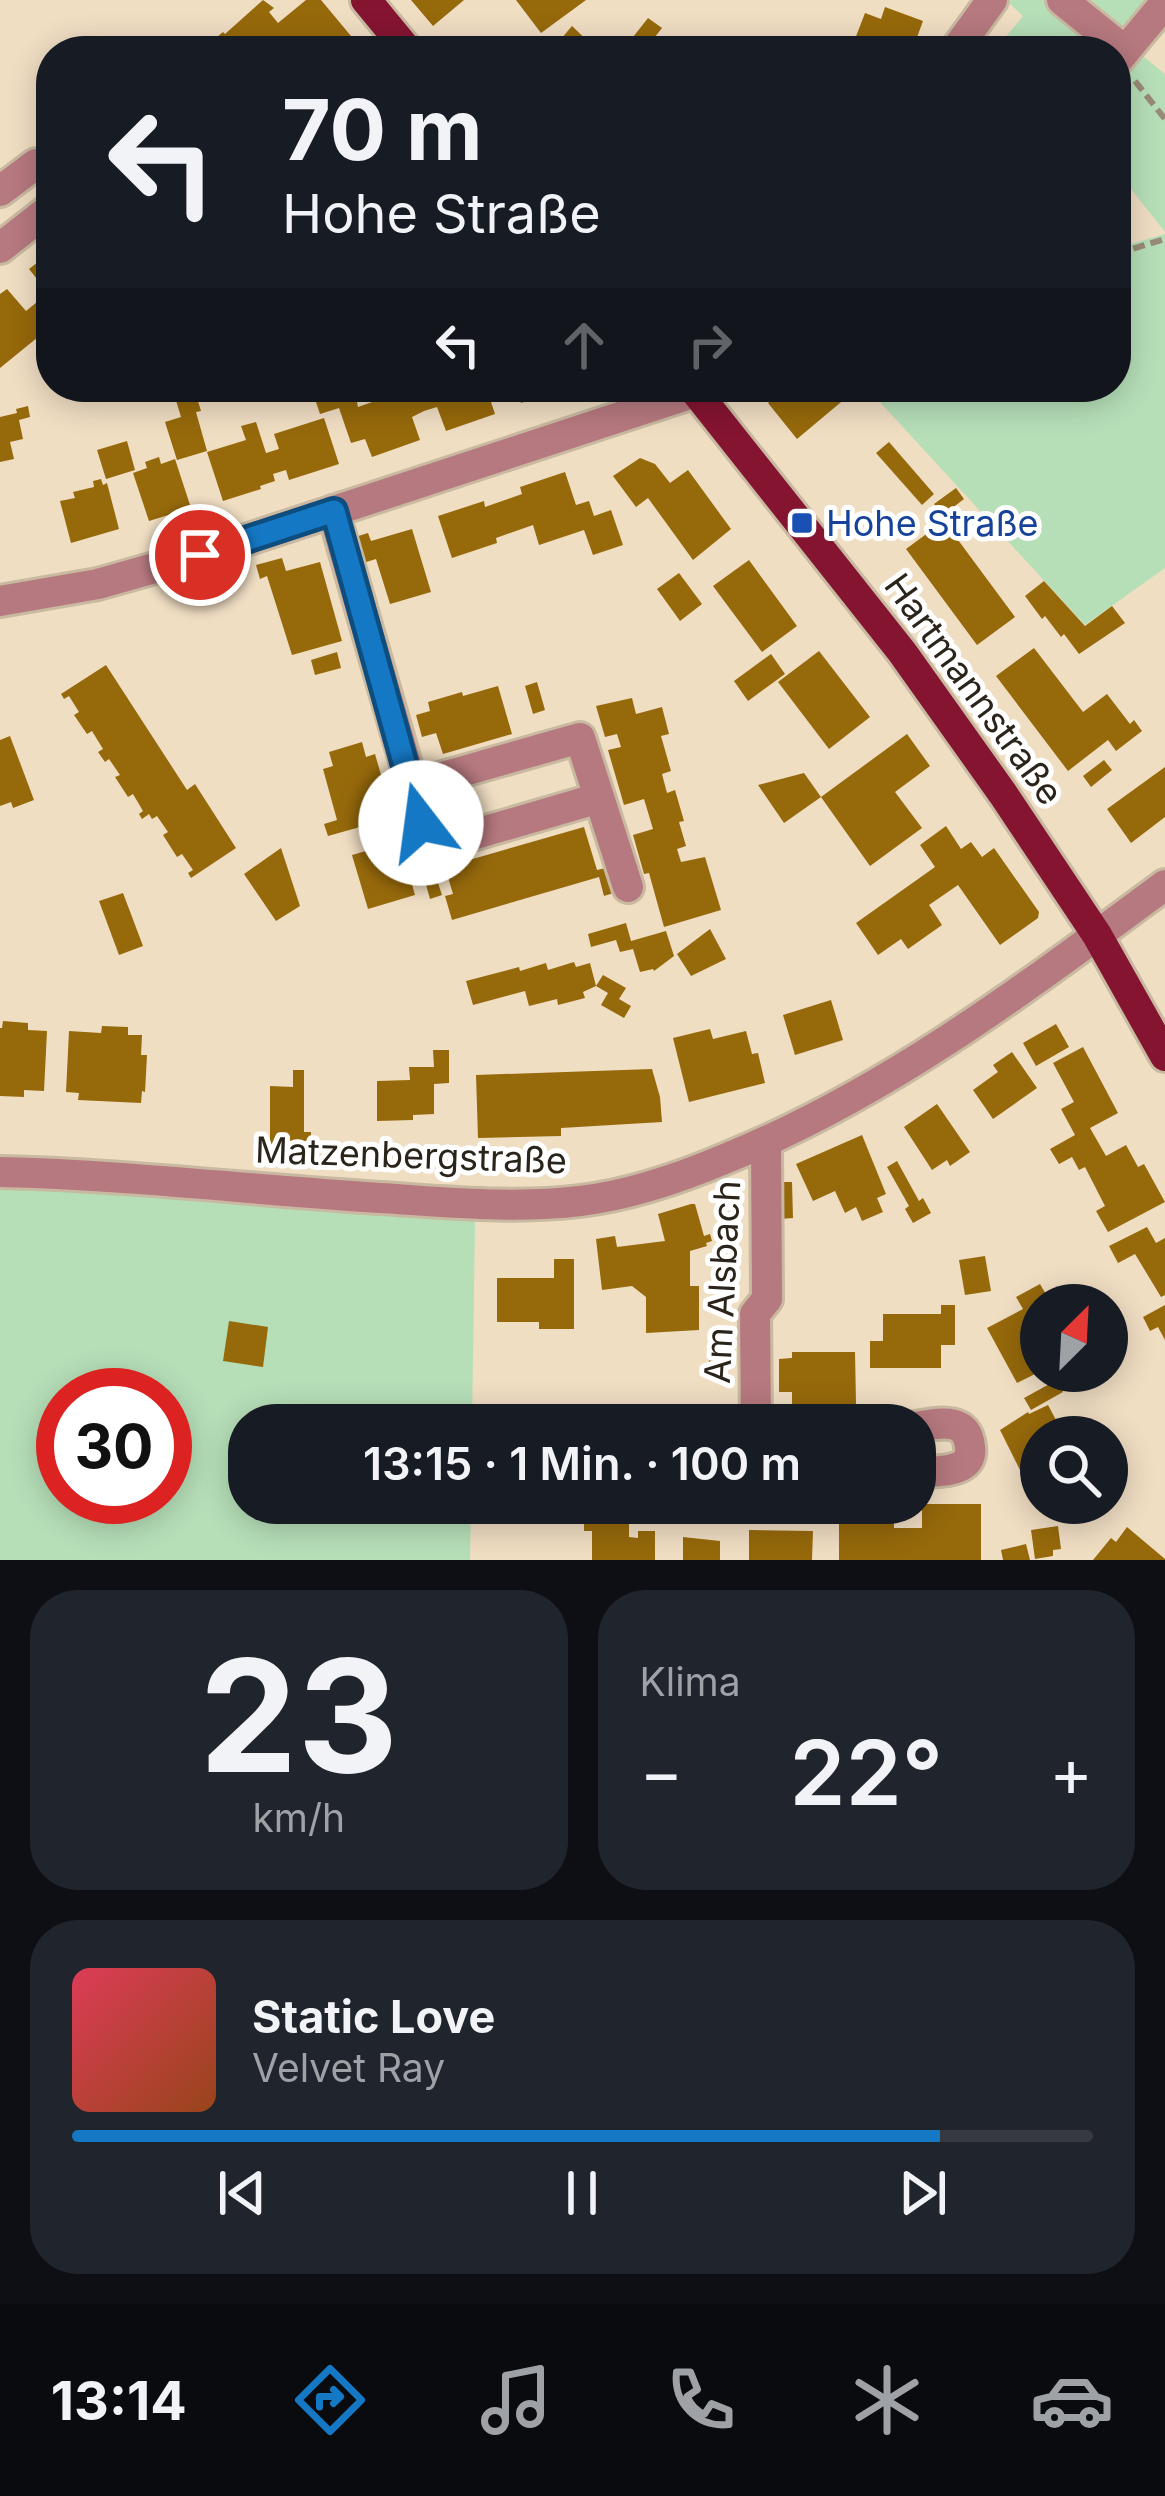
<!DOCTYPE html>
<html lang="de">
<meta charset="utf-8">
<style>
:root{--surface:#171b24;--page:#20242c;--text:#f1f3f6;--muted:#9ea1a6;--line:#363941;--accent:#1578c4}
body{margin:0;font-family:Inter,sans-serif;background:var(--page);color:var(--text);height:100vh;display:flex;flex-direction:column;font-size:45px;white-space:nowrap}
*{box-sizing:border-box;margin:0}
p{font-size:39px;color:var(--muted)}
.icon{flex:none;width:66px;height:66px;fill:none;stroke:currentColor;stroke-width:2;stroke-linecap:round;stroke-linejoin:round}
.map{position:relative;height:1560px;overflow:hidden}
.side{display:flex;flex-direction:column;gap:30px;padding:30px;background:#0d0f14;flex:1}
.side>*{flex:none}
.guide{position:absolute;left:36px;top:36px;width:1095px;height:366px;border-radius:48px;box-shadow:0 6px 30px #0003;background:#171b24;color:var(--text);overflow:hidden}
.needle{width:78px;rotate:24deg}
.tools{position:absolute;left:1020px;top:1284px;display:grid;gap:24px}
.tools a{display:grid;place-items:center;width:108px;height:108px;border-radius:50%;background:var(--surface);box-shadow:0 6px 30px #0003;font-size:60px}
.speed{position:absolute;left:36px;top:1368px;display:flex;gap:24px;font-size:60px;font-weight:700;text-align:center}
.speed>*{display:grid;place-content:center;width:156px;height:156px;border-radius:50%;background:var(--surface);box-shadow:0 6px 30px #0003;line-height:1}
.speed .limit{border:18px solid #d22;background:#fff;color:#111}
.pin{position:absolute;display:grid;place-items:center;width:102px;height:102px;color:#fff;margin:-51px;border:6px solid #fff;border-radius:50%;box-shadow:0 3px 12px #0007}
.me{position:absolute;width:132px;margin:-66px;rotate:345deg;stroke-linejoin:round;filter:drop-shadow(0 0 9px #0008)}
.turn{display:flex;align-items:center;gap:42px;height:252px;padding:0 48px;font-size:54px}
.turn .icon{width:156px;height:156px;stroke-width:2.5}
.turn b{display:block;font-size:84px;line-height:102px}
.lanes{display:flex;align-items:center;height:114px;padding:0 48px;background:#0003;justify-content:center;gap:60px;direction:ltr}
.lanes .off{opacity:.35}
.big{font-size:90px;font-weight:600;line-height:1.1}
.side .widget{flex:1;display:flex;flex-direction:column;justify-content:center;gap:18px;min-width:0;padding:0 42px;border-radius:48px;background:var(--page)}
.side .dial{align-items:center;gap:0}
.dial b{font-size:156px;line-height:1}
.song{display:flex;align-items:center;gap:36px}
.cover{width:144px;height:144px;border-radius:18px;background:linear-gradient(135deg,hsl(350 70% 55%),hsl(20 70% 35%))}
.played{height:12px;border-radius:6px;background:linear-gradient(90deg,var(--accent) 85%,var(--line) 85%)}
.keys{display:flex;justify-content:space-around;direction:ltr}
.heat{display:flex;justify-content:space-between;align-items:center;font-size:66px;direction:ltr}
.side .tiles{flex:1;display:grid;gap:30px;grid-template-columns:1fr 1fr}
.widget:last-child{grid-column:span 2}
.trip{position:absolute;left:228px;top:1404px;width:708px;height:120px;border-radius:48px;background:var(--surface);box-shadow:0 6px 30px #0003;font-weight:600;line-height:120px;text-align:center}
.dock{display:flex;height:192px;justify-content:space-around;align-items:center;background:#090b0e;color:var(--muted)}
.dock .icon{width:84px;height:84px}
.dock .current{color:var(--accent)}
.dock b{font-size:54px;color:var(--text)}
.map>svg:first-child{display:block}
.green{fill:#b6dfb8;fill-rule:evenodd}
.building{fill:#96690b}
.lines{fill:none;stroke-linecap:round;stroke-linejoin:round}
.minor-casing{stroke:#c9b9a1;stroke-width:36}
.major-casing{stroke:#c9b9a1;stroke-width:36}
.path{stroke:#988b78;stroke-width:6;stroke-dasharray:12 6;stroke-linecap:butt}
.minor{stroke:#b6797f;stroke-width:30}
.major{stroke:#851431;stroke-width:30}
.route-casing{stroke:#0e4e7f;stroke-width:30}
.route{stroke:#1578c4;stroke-width:21}
.transit-dot{fill:#1a4fb4;stroke:#fff;stroke-width:4.5}
.labels{text-anchor:middle;dominant-baseline:central;stroke-width:10;stroke-linejoin:round;paint-order:stroke}
.transit-label{font-size:36px;fill:#164399;stroke:#fff;text-anchor:start}
.street-label{font-size:36px;fill:#2b241a;stroke:#fff}
</style>
<div class="map">
<svg width="1165" height="1560" viewBox="0 0 1165 1560">
<rect width="100%" height="100%" fill="#f0dec3"/>
<g class="green">
<polygon points="1011,0 1050,0 1106,51 971,51 979,38 995,50 1023,16 1009,3"/>
<polygon points="1069,0 1147,0 1148,1 1115,38"/>
<polygon points="1140,54 1165,74 1165,232 1116,170 1116,82"/>
<polygon points="1165,234 1165,568 1085,625 866,387 1116,387 1116,248"/>
<path d="M0,1186L47,1187L475,1221L472,1425H249V1503H471L470,1560H0ZM63,1395H165V1497H63Z"/>
</g>
<g class="building">
<polygon points="263,0 274,8 269,12 278,23 306,0 321,0 356,42 346,51 200,51 223,32 225,34"/>
<polygon points="411,0 464,0 433,26"/>
<polygon points="516,0 586,0 541,33"/>
<polygon points="885,7 923,21 912,51 858,51 858,41 855,39 865,13 881,19"/>
<polygon points="648,18 662,28 644,51 622,51"/>
<polygon points="572,26 597,50 602,44 610,51 560,51 555,46"/>
<polygon points="51,252 51,322 41,330 43,333 0,368 0,294 7,289 26,311 48,293 29,269"/>
<polygon points="311,387 354,387 358,407 392,395 390,387 486,387 495,414 446,431 437,407 424,411 412,417 420,440 372,457 365,439 351,443 339,408 320,414"/>
<polygon points="515,387 564,387 564,388 521,403"/>
<polygon points="787,387 805,387 809,392 814,387 859,387 797,439 768,403"/>
<polygon points="194,388 201,411 196,412 207,451 177,460 165,422 181,417 174,394"/>
<polygon points="28,406 30,417 19,420 23,439 10,442 14,459 0,462 0,417 17,413 16,409"/>
<polygon points="324,418 339,464 289,480 286,470 273,474 275,481 260,486 261,489 223,501 207,452 246,440 241,426 256,422 266,453 279,449 274,434"/>
<polygon points="127,441 135,470 106,479 97,450"/>
<polygon points="889,442 934,494 922,505 876,453"/>
<polygon points="159,457 161,464 175,459 191,508 149,521 133,473 147,468 145,462"/>
<polygon points="640,458 655,464 670,483 688,470 731,529 693,560 648,498 636,507 613,476"/>
<polygon points="565,472 576,505 589,501 594,516 611,510 623,545 593,555 584,530 539,545 533,525 496,538 497,543 452,558 438,516 484,501 485,507 522,494 520,487"/>
<polygon points="101,479 103,485 107,483 119,529 71,543 60,501 75,498 73,492 94,487 93,481"/>
<polygon points="956,488 964,499 943,515 934,504"/>
<polygon points="944,521 1015,617 977,645 906,549"/>
<polygon points="412,529 431,592 390,604 376,559 363,563 355,537 368,533 371,541"/>
<polygon points="282,558 286,571 320,562 342,641 292,655 267,576 260,579 256,565"/>
<polygon points="749,560 797,626 762,652 713,586"/>
<polygon points="679,573 702,604 680,621 657,589"/>
<polygon points="1044,581 1085,626 1112,606 1125,623 1079,654 1064,634 1061,637 1045,616 1042,619 1025,596"/>
<polygon points="1034,648 1083,712 1107,694 1130,724 1134,720 1142,731 1116,751 1108,740 1068,771 996,676"/>
<polygon points="819,651 870,717 829,749 778,682"/>
<polygon points="337,652 341,668 315,675 311,660"/>
<polygon points="771,654 785,674 748,701 734,681"/>
<polygon points="106,665 187,790 195,784 236,848 191,878 188,873 193,870 182,854 177,857 163,835 168,832 157,816 152,819 149,814 142,819 139,814 143,811 133,794 128,797 115,777 120,775 109,759 105,762 98,752 103,749 92,731 87,734 74,715 79,712 69,696 64,699 61,694"/>
<polygon points="537,682 545,710 533,714 525,686"/>
<polygon points="498,686 512,734 443,754 436,733 422,737 416,715 430,711 428,702 462,692 463,696"/>
<polygon points="632,698 636,714 662,707 669,734 661,736 671,771 662,774 667,793 675,790 684,821 679,822 686,846 677,849 681,862 705,857 721,910 664,927 649,873 644,874 633,835 653,829 644,799 624,805 608,750 621,747 617,734 605,737 596,706"/>
<polygon points="907,734 930,766 895,792 922,828 870,866 821,797"/>
<polygon points="10,736 34,800 13,808 11,802 0,806 0,740"/>
<polygon points="362,742 366,757 375,754 390,806 364,813 367,825 328,836 324,824 337,820 323,769 333,766 329,752"/>
<polygon points="1104,760 1112,770 1091,787 1083,776"/>
<polygon points="1165,767 1165,817 1131,843 1107,809"/>
<polygon points="804,773 821,797 784,823 758,785"/>
<polygon points="946,826 961,849 971,842 982,857 994,848 1039,912 1038,918 1000,945 958,885 929,905 942,925 908,949 901,939 878,955 856,923 935,867 920,845"/>
<polygon points="584,827 597,870 610,867 617,892 604,896 599,877 452,920 445,896 453,894 445,867"/>
<polygon points="400,841 415,895 368,909 352,855"/>
<polygon points="281,848 300,906 276,921 244,874"/>
<polygon points="434,871 442,895 430,899 423,874"/>
<polygon points="123,893 143,946 119,955 99,901"/>
<polygon points="626,923 631,941 666,931 674,956 654,971 653,969 640,972 633,949 620,952 616,940 591,947 588,934"/>
<polygon points="710,929 726,959 691,976 677,954"/>
<polygon points="574,962 576,967 590,963 596,986 603,975 626,988 619,999 631,1006 624,1018 601,1005 608,993 596,986 583,992 585,998 558,1005 557,999 529,1006 525,991 473,1005 466,981 519,967 520,971 546,963 548,970"/>
<polygon points="831,1000 843,1040 795,1055 783,1015"/>
<polygon points="3,1021 28,1023 28,1030 47,1031 44,1091 24,1090 24,1097 0,1096 0,1028 2,1028"/>
<polygon points="1056,1024 1069,1047 1036,1066 1023,1043"/>
<polygon points="102,1026 128,1027 128,1035 142,1035 141,1055 147,1055 145,1092 142,1091 141,1103 78,1100 79,1093 66,1092 69,1031 101,1033"/>
<polygon points="710,1029 713,1039 746,1031 752,1054 758,1053 765,1083 689,1102 673,1038"/>
<polygon points="1083,1047 1118,1113 1090,1128 1106,1156 1126,1145 1138,1167 1144,1164 1165,1202 1108,1232 1096,1211 1105,1206 1085,1167 1079,1170 1072,1157 1059,1164 1050,1149 1075,1135 1061,1109 1074,1102 1053,1063"/>
<polygon points="433,1050 449,1050 449,1083 434,1084 434,1114 413,1115 413,1120 377,1121 377,1081 410,1080 409,1067 434,1067"/>
<polygon points="1012,1052 1037,1088 993,1119 973,1090 998,1072 993,1065"/>
<polygon points="652,1069 660,1097 662,1122 561,1128 561,1136 478,1138 476,1075"/>
<polygon points="293,1070 304,1070 304,1132 311,1132 311,1162 263,1162 264,1140 270,1140 270,1086 293,1087"/>
<polygon points="937,1104 970,1152 950,1166 947,1160 932,1170 904,1127"/>
<polygon points="862,1135 886,1194 877,1198 883,1212 862,1221 856,1207 845,1213 835,1191 813,1201 796,1164"/>
<polygon points="897,1161 919,1201 923,1198 931,1213 913,1223 905,1209 909,1206 887,1167"/>
<polygon points="780,1182 792,1182 793,1218 780,1219"/>
<polygon points="691,1204 695,1204 704,1236 710,1234 712,1241 706,1243 707,1246 690,1251 690,1286 699,1286 699,1330 646,1333 646,1297 632,1286 602,1290 596,1239 615,1236 617,1247 665,1241 658,1214"/>
<polygon points="1147,1227 1156,1243 1165,1238 1165,1295 1161,1297 1135,1254 1118,1263 1109,1246"/>
<polygon points="985,1256 991,1291 965,1295 959,1260"/>
<polygon points="554,1259 574,1259 574,1329 539,1329 539,1322 497,1322 497,1278 554,1278"/>
<polygon points="1040,1284 1047,1296 1032,1304 1041,1322 1041,1371 1017,1383 987,1328 1023,1309 1016,1297"/>
<polygon points="941,1305 955,1305 955,1345 941,1345 941,1368 870,1368 870,1341 883,1341 883,1314 941,1314"/>
<polygon points="1165,1305 1165,1340 1158,1327 1150,1331 1143,1317"/>
<polygon points="229,1321 268,1327 263,1367 223,1361"/>
<polygon points="709,1338 729,1339 729,1362 709,1362"/>
<polygon points="792,1352 855,1352 856,1404 792,1404 792,1392 779,1392 779,1359 792,1358"/>
<polygon points="1050,1371 1074,1371 1057,1380 1063,1392 1031,1410 1024,1398 1055,1381"/>
<polygon points="1048,1405 1065,1437 1041,1437 1041,1477 1027,1484 1000,1430 1028,1412 1029,1414"/>
<polygon points="683,1411 735,1412 735,1425 683,1425"/>
<polygon points="592,1504 629,1504 629,1537 638,1538 638,1531 655,1531 655,1560 592,1560 592,1531 584,1531 584,1518 592,1518"/>
<polygon points="922,1504 981,1504 981,1560 839,1560 839,1522 856,1522 857,1518 877,1518 877,1522 894,1523 894,1528 922,1528"/>
<polygon points="1058,1526 1061,1549 1053,1550 1053,1556 1035,1559 1031,1530"/>
<polygon points="1127,1527 1165,1559 1165,1560 1093,1560 1111,1538 1116,1542"/>
<polygon points="749,1530 813,1531 812,1560 749,1560"/>
<polygon points="683,1537 720,1541 720,1560 683,1560"/>
<polygon points="1026,1544 1030,1560 1003,1560 1001,1550"/>
</g>
<g class="lines">
<g class="minor-casing">
<g id="minor">
<polyline points="1062,0 1125,51"/>
<polyline points="955,51 992,0"/>
<polyline points="1116,62 1165,3"/>
<polyline points="0,191 36,164 51,162"/>
<polyline points="0,248 51,208"/>
<polyline points="333,511 426,834 434,843 448,842 599,798"/>
<polyline points="0,601 98,584 200,555 696,392"/>
<polyline points="411,786 580,738 628,887"/>
<path d="M0,1172C127,1175 254,1190 380,1198C446,1202 514,1209 580,1201C631,1195 680,1178 727,1158C887,1093 1027,987 1165,885"/>
<polyline points="756,1425 755,1314 767,1299 766,1142"/>
<path d="M915,1427C937,1424 967,1415 970,1447C971,1454 969,1460 964,1464C953,1473 928,1471 915,1473"/>
</g>
</g>
<g class="major-casing">
<g id="major">
<polyline points="366,0 408,51"/>
<polyline points="692,387 902,652 1003,794 1097,935 1165,1056"/>
</g>
</g>
<g class="path">
<polyline points="1135,81 1165,119"/>
<polyline points="1116,254 1165,239"/>
</g>
<use href="#minor" class="minor"/>
<use href="#major" class="major"/>
</g>
<g class="lines">
<g class="route-casing">
<polyline id="route" points="200,555 334,511 421,823"/>
</g>
<use href="#route" class="route"/>
</g>
<rect class="transit-dot" x="790" y="511" width="24" height="24" rx="6"/>
<g class="labels">
<g class="transit-label">
<text x="826" y="523">Hohe Straße</text>
</g>
<g class="street-label">
<text transform="translate(974 689) rotate(54)">Hartmannstraße</text>
<text transform="translate(411 1155) rotate(2)">Matzenbergstraße</text>
<text transform="translate(722 1282) rotate(-87)">Am Alsbach</text>
</g>
</g>
</svg>
<div class="tools">
<a><svg class="needle" viewBox="-14 -14 28 28"><path d="M0-13l5 13h-10z" fill="#e53935"/><path d="M0 13l5-13h-10z" fill="#9ea1a6"/></svg></a>
<a><svg class="icon" aria-label="search" viewBox="0 0 24 24"><circle cx="10" cy="10" r="6"/><path d="M15 15l6 6"/></svg></a>
</div>
<div class="speed"><div class="limit">30</div></div>
<div class="pin" style="left:200px;top:555px;background:#d93025"><svg class="icon" aria-label="arrive" viewBox="0 0 24 24"><path d="M6 21V4h12l-3 4 3 4H6"/></svg></div>
<svg class="me" style="left:421px;top:823px" viewBox="-20 -20 40 40"><circle r="19" fill="#fff"/><path d="M0-13L10 11 0 6-10 11z" fill="#1578c4"/></svg>
<div class="trip">13:15 · 1 Min. · 100 m</div>
<div class="guide">
<div class="turn"><svg class="icon" aria-label="left" viewBox="0 0 24 24"><path d="M17 20v-9H6M10 6l-5 5 5 5"/></svg><div><b>70 m</b>Hohe Straße</div></div>
<div class="lanes"><svg class="icon" aria-label="left" viewBox="0 0 24 24"><path d="M17 20v-9H6M10 6l-5 5 5 5"/></svg><svg class="icon off" aria-label="ahead" viewBox="0 0 24 24"><path d="M12 20V5M6 11l6-6 6 6"/></svg><svg class="icon off" aria-label="right" viewBox="0 0 24 24"><path d="M7 20v-9h11M14 6l5 5-5 5"/></svg></div>
</div>
</div>
<section class="side">
<div class="tiles">
<div class="widget dial"><b>23</b><p>km/h</p></div>
<div class="widget"><p>Klima</p>
<div class="heat"><a>−</a><b class="big">22°</b><a>+</a></div>
</div>
<div class="widget">
<div class="song"><i class="cover"></i><div><b>Static Love</b><p>Velvet Ray</p></div></div>
<div class="played"></div>
<div class="keys"><svg class="icon" aria-label="previous" viewBox="0 0 24 24"><path d="M18 5L8 12l10 7zM5 5v14"/></svg><svg class="icon" aria-label="pause" viewBox="0 0 24 24"><path d="M8 5v14M16 5v14"/></svg><svg class="icon" aria-label="next" viewBox="0 0 24 24"><path d="M6 5l10 7-10 7zM19 5v14"/></svg></div>
</div>
</div>
</section>
<nav class="dock">
<b>13:14</b>
<svg class="icon current" aria-label="directions" viewBox="0 0 24 24"><path d="M12 3l9 9-9 9-9-9zM9 14v-3h6M13 9l2 2-2 2"/></svg>
<svg class="icon" aria-label="music" viewBox="0 0 24 24"><path d="M9 18V5l10-2v13"/><circle cx="6" cy="18" r="3"/><circle cx="16" cy="16" r="3"/></svg>
<svg class="icon" aria-label="phone" viewBox="0 0 24 24"><path d="M5 4h4l2 5-3 2q2 4 5 5l2-3 5 2v4C11 20 4 13 5 4z"/></svg>
<svg class="icon" aria-label="climate" viewBox="0 0 24 24"><path d="M12 3v18M4 7l16 10M4 17L20 7"/></svg>
<svg class="icon" aria-label="car" viewBox="0 0 24 24"><path d="M5 17H2v-5l4-1 3-4h7l3 4 3 1v5h-3M9 17h6M6 11h13"/><circle cx="7" cy="17" r="2"/><circle cx="17" cy="17" r="2"/></svg>
</nav>
